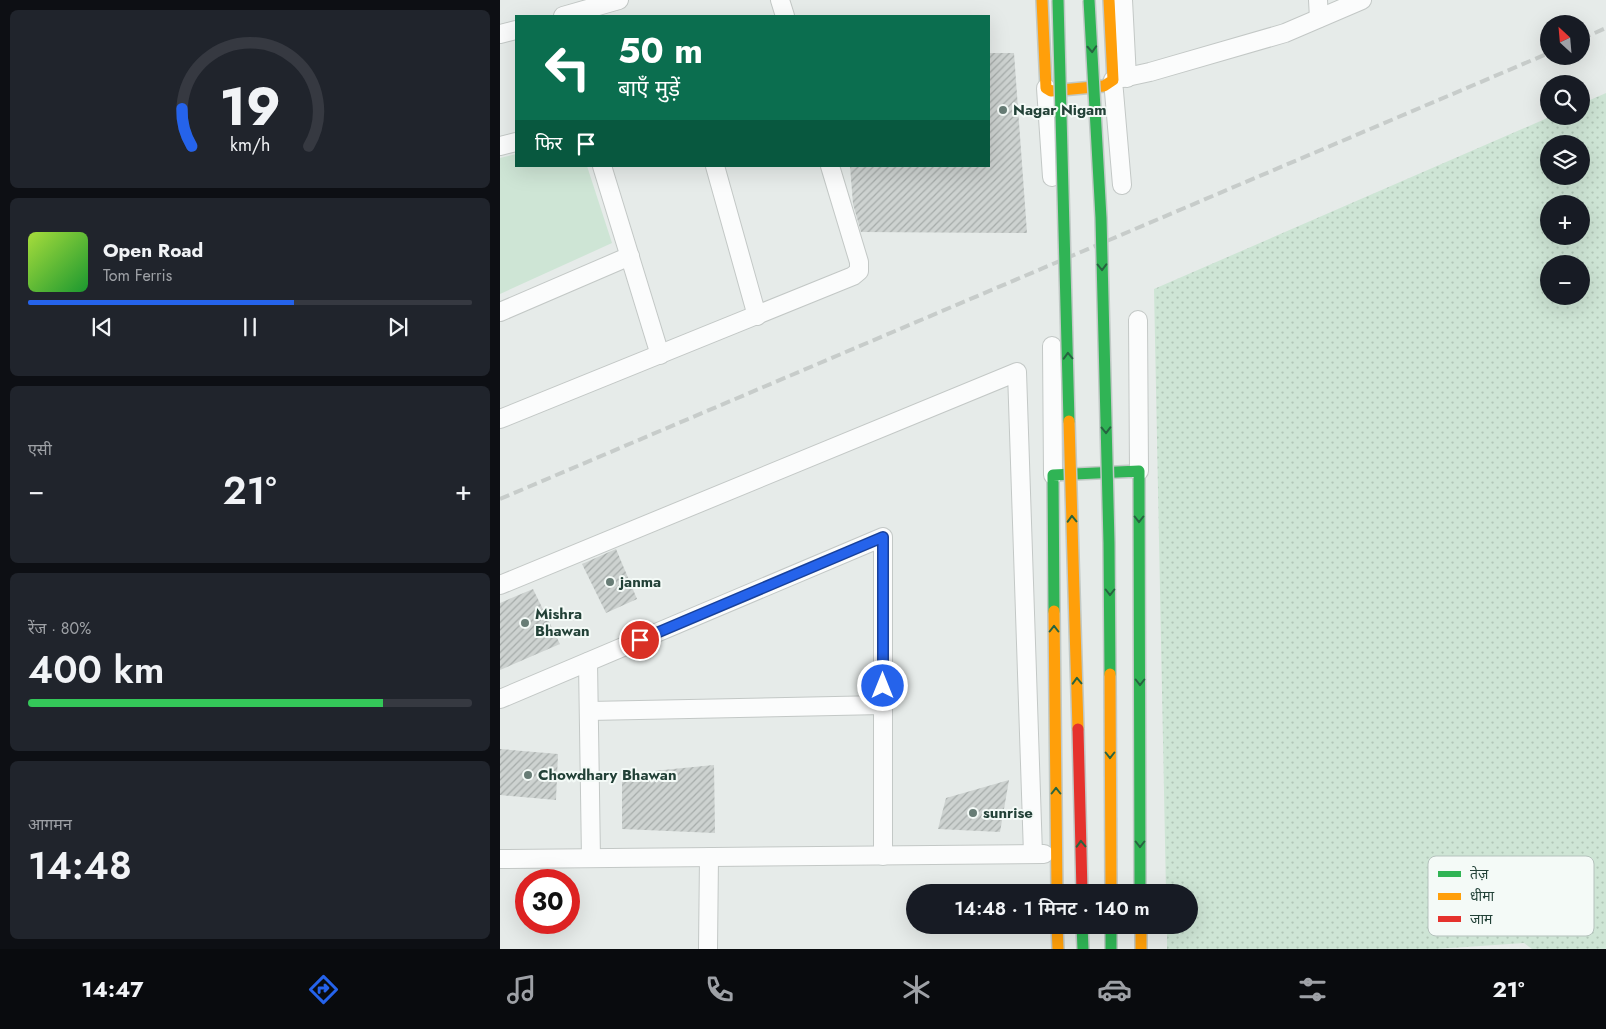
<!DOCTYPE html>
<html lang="hi">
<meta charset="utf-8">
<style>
:root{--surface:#171b24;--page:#20242c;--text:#f1f3f6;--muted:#9ea1a6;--line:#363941;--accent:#2563eb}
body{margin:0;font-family:Jost,"Noto Sans Devanagari",sans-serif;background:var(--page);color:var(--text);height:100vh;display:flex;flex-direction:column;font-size:19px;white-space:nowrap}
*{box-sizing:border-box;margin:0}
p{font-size:16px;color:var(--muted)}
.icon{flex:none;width:28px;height:28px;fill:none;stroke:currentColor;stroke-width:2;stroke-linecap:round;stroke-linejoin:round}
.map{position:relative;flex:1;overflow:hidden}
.panel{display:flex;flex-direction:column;gap:10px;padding:10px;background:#0d0f14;width:500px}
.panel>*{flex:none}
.hud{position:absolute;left:15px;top:15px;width:475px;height:152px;border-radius:0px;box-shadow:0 5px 20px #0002;background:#0b6e4f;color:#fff;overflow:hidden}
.needle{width:32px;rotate:334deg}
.tools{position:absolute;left:1040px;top:15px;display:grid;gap:10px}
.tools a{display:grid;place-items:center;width:50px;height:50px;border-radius:50%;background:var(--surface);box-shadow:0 5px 20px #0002;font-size:25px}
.speed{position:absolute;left:15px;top:869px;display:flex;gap:10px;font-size:25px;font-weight:700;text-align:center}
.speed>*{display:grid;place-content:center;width:65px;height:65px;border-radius:50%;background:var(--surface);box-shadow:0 5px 20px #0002;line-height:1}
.speed .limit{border:8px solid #d22;background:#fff;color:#111}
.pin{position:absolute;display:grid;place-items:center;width:42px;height:42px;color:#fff;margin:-21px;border:2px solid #fff;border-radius:50%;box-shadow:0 1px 5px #0007}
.me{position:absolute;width:55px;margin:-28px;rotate:0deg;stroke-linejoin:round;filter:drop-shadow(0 0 4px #0008)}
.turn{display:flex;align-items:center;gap:18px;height:105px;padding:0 20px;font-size:22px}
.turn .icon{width:65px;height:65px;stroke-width:2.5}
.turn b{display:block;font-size:35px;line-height:42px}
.then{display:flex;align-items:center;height:48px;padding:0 20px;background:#0003;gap:10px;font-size:19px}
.big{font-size:38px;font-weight:600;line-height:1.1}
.panel .widget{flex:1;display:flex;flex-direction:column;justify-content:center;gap:8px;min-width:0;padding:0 18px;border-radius:8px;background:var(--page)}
.panel .dial{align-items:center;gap:0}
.dial svg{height:130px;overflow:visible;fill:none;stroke:var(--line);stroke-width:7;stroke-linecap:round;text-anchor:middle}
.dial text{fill:var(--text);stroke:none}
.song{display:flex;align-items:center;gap:15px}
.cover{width:60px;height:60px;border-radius:8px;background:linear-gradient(135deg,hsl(80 70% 55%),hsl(130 70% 35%))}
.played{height:5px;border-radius:2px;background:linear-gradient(90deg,var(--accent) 60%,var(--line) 60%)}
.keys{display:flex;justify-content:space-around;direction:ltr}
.heat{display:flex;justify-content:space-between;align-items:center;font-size:28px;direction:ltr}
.charge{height:8px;border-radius:4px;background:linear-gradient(90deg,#34c759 80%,var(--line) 0)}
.trip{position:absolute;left:406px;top:884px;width:292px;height:50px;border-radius:25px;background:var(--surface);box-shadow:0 5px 20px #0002;font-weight:600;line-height:50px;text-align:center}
.tab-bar{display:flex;height:80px;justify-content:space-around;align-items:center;background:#090b0e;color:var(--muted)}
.tab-bar .icon{width:35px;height:35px}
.tab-bar .on{color:var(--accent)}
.tab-bar b{font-size:22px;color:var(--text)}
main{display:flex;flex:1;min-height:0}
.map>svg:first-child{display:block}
.grass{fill:url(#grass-dots);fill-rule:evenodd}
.green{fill:#cee5d5}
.building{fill:url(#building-hatch)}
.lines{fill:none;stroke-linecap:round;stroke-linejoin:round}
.street-casing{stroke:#c3c8c6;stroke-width:20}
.fast-casing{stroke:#c1c9c6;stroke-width:14}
.slow-casing{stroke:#c1c9c6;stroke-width:14}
.street{stroke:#fbfcfc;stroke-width:18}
.fast{stroke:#30b455;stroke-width:11}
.slow{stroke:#ff9f0a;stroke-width:11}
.rail{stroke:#c7ccca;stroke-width:4;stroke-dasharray:10 5;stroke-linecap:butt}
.fast-bridge-casing{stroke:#c1c9c6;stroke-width:14;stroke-linecap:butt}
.slow-bridge-casing{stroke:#c1c9c6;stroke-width:14;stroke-linecap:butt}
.jam-bridge-casing{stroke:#c1c9c6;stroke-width:14;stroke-linecap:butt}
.fast-bridge{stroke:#30b455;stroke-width:11}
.slow-bridge{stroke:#ff9f0a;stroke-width:11}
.jam-bridge{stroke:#e5322d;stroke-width:11}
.oneway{stroke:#266440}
.route-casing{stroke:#184099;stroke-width:12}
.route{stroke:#2563eb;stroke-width:9}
.poi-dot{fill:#677c75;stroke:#f4faf7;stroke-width:2}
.labels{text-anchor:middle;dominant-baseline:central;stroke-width:4;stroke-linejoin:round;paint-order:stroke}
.poi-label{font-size:15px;font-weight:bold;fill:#224137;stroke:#f4faf7;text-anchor:start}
.key{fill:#f4faf7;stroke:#b5c2bd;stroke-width:1}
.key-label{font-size:14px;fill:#224137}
</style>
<main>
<section class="panel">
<div class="widget dial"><svg viewBox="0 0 100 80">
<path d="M14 69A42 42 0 1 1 86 69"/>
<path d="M14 69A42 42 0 0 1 8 46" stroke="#2563eb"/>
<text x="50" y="56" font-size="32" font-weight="700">19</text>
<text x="50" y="72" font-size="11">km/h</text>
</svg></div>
<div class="widget">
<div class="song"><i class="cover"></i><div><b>Open Road</b><p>Tom Ferris</p></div></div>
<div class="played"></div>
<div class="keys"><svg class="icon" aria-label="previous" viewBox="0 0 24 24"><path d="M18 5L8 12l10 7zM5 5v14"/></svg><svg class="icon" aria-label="pause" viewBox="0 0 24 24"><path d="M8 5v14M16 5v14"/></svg><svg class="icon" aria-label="next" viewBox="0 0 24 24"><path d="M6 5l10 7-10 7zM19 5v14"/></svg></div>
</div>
<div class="widget"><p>एसी</p>
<div class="heat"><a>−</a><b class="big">21°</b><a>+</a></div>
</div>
<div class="widget"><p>रेंज · 80%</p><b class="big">400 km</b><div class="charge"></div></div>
<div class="widget"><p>आगमन</p><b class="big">14:48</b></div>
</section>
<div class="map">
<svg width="1106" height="949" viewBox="0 0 1106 949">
<defs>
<pattern id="grass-dots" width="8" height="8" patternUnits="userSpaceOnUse" patternTransform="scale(1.25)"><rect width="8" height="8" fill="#cee5d5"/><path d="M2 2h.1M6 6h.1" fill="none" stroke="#b1c6b7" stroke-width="1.8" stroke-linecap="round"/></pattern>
<pattern id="building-hatch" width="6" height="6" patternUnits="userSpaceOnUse" patternTransform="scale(1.25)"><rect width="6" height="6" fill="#cdd2d0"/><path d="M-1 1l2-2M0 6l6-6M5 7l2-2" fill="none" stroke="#a6acaa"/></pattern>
</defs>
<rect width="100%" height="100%" fill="#e6ebe9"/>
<path class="grass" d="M1106,93V949H1032L1024,943L936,949H667V925H690V892H666L654,289L1052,116H1081V104ZM1049,144H1081V176H1049ZM1049,204H1081V236H1049ZM1049,264H1081V296H1049Z"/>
<polygon class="green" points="16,154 16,166 87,166 112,243 0,294 0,158"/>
<g class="building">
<polygon points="489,53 514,53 527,233 361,232 353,204 350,166 489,166"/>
<polygon points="116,549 137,599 106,613 82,564"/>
<polygon points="33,589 60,644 0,670 0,603"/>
<polygon points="0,749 58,754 56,800 0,795"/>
<polygon points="214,765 215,833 122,829 122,774"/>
<polygon points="509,780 500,832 438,829 446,798"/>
</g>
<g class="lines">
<g class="street-casing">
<g id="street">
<polyline points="280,0 285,16"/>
<polyline points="623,0 627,78"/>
<polyline points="818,0 819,18"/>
<polyline points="63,16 119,0"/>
<polyline points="0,34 16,30"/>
<polyline points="546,88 552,177"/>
<polyline points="0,146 16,142"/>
<polyline points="102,166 160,355"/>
<polyline points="215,166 257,316"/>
<polyline points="622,185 613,80 650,72 785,33 862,0"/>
<polyline points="0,312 130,256"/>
<polyline points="638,320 639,471"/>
<polyline points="552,346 553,475"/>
<polyline points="0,419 353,276 359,271 359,262 330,166"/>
<polyline points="0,585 517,372 533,854"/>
<polyline points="88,662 91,858"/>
<polyline points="0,699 383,537 383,856"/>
<polyline points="89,711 383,705"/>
<polyline points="0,859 544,854"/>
<polyline points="208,949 209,857"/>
</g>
</g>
<g class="fast-casing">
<g id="fast">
<polyline points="554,611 553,475 639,471 640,892"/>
<polyline points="582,925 583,949"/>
<polyline points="611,925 611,949"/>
</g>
</g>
<g class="slow-casing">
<g id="slow">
<polyline points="542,0 546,88 551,91 604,86 613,80 609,0"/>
<polyline points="554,611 557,892"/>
<polyline points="557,925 558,949"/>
<polyline points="641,925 641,949"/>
</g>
</g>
<use href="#street" class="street"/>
<use href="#fast" class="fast"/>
<use href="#slow" class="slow"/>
<g class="rail">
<polyline points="1081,39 1106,28"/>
<polyline points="0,499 1049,53"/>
</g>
<g class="fast-bridge-casing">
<g id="fast-bridge">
<polyline points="558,0 569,421"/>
<polyline points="589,0 601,218 609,543 610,674"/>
</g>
</g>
<g class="slow-bridge-casing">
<g id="slow-bridge">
<polyline points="569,421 578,729"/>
<polyline points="610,674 611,892"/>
</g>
</g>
<g class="jam-bridge-casing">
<polyline id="jam-bridge" points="578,729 582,892"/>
</g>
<use href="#fast-bridge" class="fast-bridge"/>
<use href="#slow-bridge" class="slow-bridge"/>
<use href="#jam-bridge" class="jam-bridge"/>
</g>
<defs><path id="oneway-chevron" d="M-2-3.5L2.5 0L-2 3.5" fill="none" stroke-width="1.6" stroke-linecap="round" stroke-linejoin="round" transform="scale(1.25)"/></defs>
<g class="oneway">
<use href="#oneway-chevron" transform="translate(592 49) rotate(87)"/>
<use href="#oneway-chevron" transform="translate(602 267) rotate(89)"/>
<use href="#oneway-chevron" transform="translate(568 356) rotate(-92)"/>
<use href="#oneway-chevron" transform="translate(606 430) rotate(89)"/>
<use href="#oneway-chevron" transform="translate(572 519) rotate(-92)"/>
<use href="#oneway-chevron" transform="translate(639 519) rotate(90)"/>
<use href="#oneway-chevron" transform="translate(610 592) rotate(90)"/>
<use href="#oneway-chevron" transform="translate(554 629) rotate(-90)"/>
<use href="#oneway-chevron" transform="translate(577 681) rotate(-92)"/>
<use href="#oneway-chevron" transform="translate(640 682) rotate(90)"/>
<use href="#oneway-chevron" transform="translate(610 755) rotate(90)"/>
<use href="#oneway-chevron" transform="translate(556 791) rotate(-90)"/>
<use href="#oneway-chevron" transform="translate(581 844) rotate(-92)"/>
<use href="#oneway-chevron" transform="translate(640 844) rotate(90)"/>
</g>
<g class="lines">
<g class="route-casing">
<polyline id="route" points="140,640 383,537 383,686"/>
</g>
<use href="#route" class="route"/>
</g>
<g class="poi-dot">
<circle cx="503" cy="110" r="5"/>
<circle cx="110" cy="582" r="5"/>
<circle cx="25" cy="623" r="5"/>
<circle cx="28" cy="775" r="5"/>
<circle cx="473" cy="813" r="5"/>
</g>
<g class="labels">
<g class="poi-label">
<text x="513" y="110">Nagar Nigam</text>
<text x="120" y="582">janma</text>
<text x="35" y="614">Mishra<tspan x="35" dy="17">Bhawan</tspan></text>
<text x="38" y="775">Chowdhary Bhawan</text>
<text x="483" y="813">sunrise</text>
</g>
</g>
<rect x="928" y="856" width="166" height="80" rx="8" class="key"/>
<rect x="938" y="871" width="23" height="6" fill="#30b455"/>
<rect x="938" y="893" width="23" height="7" fill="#ff9f0a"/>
<rect x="938" y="916" width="23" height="6" fill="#e5322d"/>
<g class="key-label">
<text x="970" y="879">तेज़</text>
<text x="970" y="901">धीमा</text>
<text x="970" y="924">जाम</text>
</g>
</svg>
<div class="tools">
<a><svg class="needle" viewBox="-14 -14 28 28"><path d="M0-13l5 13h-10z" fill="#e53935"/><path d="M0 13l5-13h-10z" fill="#9ea1a6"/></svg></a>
<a><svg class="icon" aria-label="search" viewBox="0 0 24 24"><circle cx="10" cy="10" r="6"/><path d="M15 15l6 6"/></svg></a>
<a><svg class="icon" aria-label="layers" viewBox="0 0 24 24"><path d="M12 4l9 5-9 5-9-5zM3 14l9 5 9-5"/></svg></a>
<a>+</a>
<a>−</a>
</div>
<div class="speed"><div class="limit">30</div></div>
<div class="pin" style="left:140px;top:640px;background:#d93025"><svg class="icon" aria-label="arrive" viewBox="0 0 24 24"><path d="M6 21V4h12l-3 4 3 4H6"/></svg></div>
<svg class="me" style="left:383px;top:686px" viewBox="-20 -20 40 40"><circle r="17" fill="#2563eb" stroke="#fff" stroke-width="3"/><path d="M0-11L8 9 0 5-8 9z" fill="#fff"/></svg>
<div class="trip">14:48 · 1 मिनट · 140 m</div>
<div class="hud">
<div class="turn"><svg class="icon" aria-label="left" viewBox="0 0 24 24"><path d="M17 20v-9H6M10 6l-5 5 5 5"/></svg><div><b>50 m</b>बाएँ मुड़ें</div></div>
<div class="then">फिर<svg class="icon" aria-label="arrive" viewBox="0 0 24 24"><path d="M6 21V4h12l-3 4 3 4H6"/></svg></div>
</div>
</div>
</main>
<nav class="tab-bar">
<b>14:47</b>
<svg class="icon on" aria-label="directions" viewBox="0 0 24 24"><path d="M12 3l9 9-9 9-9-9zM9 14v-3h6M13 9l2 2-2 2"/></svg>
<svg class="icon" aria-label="music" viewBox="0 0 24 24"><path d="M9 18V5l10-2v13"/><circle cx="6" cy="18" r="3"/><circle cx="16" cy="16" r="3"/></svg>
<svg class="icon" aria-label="phone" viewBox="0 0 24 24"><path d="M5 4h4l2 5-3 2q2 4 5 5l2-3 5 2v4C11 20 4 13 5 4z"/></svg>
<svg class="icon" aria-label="climate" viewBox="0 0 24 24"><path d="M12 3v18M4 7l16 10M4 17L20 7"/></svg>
<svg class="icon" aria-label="car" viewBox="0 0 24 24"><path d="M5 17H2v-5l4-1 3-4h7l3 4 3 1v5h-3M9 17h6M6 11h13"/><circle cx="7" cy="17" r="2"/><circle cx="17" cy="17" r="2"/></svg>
<svg class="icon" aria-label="filters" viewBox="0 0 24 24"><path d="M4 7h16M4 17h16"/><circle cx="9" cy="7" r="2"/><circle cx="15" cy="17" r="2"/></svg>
<b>21°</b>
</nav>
